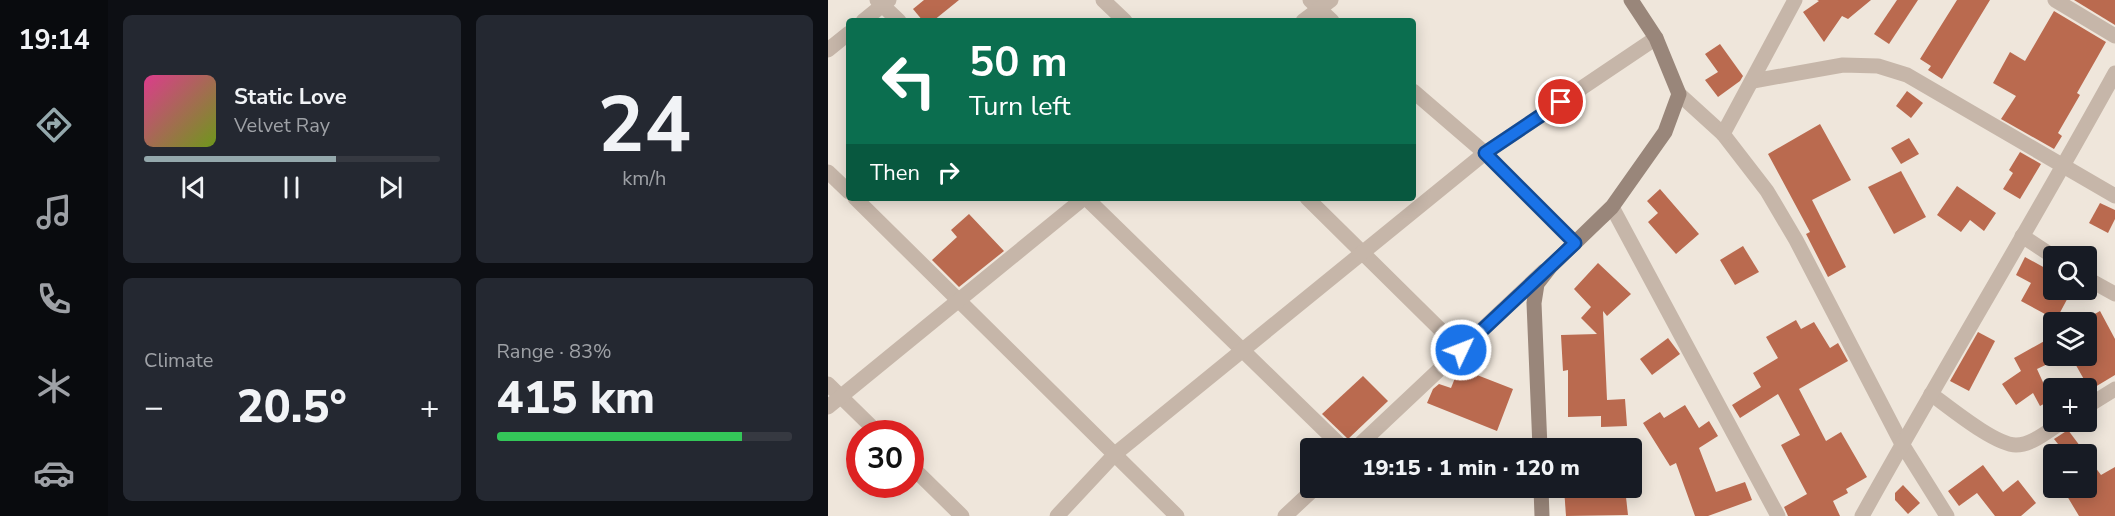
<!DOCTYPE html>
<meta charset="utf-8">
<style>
:root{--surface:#171b24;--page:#242831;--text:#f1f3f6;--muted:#9ea1a6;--line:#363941;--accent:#94a8ac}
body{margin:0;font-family:"Nunito Sans",sans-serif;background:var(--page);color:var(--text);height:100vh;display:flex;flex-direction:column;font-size:22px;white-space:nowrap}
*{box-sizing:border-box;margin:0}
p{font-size:20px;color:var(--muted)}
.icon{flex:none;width:33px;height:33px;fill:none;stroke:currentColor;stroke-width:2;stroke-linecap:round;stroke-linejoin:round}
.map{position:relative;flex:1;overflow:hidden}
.panel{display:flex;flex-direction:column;gap:15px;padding:15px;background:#0d0f14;width:720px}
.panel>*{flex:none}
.guide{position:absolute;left:18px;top:18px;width:570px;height:183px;border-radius:6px;box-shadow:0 3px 15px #0003;background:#0b6e4f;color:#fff;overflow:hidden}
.controls{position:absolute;left:1215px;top:246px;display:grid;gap:12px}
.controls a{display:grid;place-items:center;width:54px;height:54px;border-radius:6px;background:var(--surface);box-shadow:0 3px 15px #0003;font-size:30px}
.speed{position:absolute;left:18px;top:420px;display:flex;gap:12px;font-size:30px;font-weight:700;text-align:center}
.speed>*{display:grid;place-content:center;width:78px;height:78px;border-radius:50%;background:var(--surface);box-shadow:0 3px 15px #0003;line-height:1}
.speed .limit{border:9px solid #d22;background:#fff;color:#111}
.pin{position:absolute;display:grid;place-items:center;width:51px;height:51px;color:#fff;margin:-26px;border:3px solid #fff;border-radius:50%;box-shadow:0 2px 6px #0007}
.me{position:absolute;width:66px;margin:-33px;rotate:47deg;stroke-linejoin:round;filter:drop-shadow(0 0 4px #0008)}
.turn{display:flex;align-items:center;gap:21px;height:126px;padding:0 24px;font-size:27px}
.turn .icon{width:78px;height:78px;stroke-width:2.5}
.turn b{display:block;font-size:42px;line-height:51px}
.then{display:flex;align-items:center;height:57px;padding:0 24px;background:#0003;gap:12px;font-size:22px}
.big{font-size:45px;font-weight:800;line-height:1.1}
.panel .widget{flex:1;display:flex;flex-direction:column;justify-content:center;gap:9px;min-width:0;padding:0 21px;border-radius:9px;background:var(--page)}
.panel .dial{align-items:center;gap:0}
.dial b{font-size:78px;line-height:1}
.song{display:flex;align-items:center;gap:18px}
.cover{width:72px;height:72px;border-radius:9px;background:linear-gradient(135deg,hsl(330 70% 55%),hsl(80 70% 35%))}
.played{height:6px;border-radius:3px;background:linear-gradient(90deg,var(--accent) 65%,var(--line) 65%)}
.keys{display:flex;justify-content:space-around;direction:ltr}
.heat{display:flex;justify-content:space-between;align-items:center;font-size:33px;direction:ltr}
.charge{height:9px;border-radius:4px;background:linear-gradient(90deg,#34c759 83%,var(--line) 0)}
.panel .tiles{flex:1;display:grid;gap:15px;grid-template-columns:repeat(2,1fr)}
.trip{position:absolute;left:472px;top:438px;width:342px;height:60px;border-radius:6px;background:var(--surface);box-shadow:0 3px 15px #0003;font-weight:800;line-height:60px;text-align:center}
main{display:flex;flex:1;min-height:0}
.dock{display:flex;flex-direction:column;width:108px;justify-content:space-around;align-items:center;background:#090b0e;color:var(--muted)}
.dock .icon{width:42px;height:42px}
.dock .active{color:var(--accent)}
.dock b{font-size:27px;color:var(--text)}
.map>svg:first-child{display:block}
.building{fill:#ba6a4f}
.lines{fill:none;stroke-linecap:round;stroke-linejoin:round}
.street{stroke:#c6b6a9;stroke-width:15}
.secondary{stroke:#99867a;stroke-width:15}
.route-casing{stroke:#114b97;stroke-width:15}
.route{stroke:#1a73e8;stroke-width:10}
</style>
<main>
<nav class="dock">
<b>19:14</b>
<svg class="icon active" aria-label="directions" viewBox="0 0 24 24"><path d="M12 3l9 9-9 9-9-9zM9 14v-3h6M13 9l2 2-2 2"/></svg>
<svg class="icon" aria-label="music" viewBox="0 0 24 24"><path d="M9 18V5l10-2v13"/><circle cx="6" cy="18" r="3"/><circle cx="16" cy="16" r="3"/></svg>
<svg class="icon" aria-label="phone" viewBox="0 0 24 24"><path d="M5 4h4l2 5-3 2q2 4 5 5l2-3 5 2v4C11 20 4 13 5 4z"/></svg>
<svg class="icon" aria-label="climate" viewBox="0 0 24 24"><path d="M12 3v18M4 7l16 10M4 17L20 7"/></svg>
<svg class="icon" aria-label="car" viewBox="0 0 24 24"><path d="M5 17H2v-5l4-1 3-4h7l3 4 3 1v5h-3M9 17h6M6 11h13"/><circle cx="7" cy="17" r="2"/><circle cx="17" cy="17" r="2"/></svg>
</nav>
<section class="panel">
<div class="tiles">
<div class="widget">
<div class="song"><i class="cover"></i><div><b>Static Love</b><p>Velvet Ray</p></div></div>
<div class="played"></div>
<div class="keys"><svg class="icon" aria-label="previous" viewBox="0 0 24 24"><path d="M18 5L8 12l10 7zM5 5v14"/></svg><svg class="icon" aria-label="pause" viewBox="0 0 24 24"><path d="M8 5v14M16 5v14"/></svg><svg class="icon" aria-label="next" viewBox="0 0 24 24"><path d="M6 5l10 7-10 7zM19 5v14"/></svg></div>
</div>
<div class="widget dial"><b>24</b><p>km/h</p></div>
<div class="widget"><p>Climate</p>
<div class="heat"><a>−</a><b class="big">20.5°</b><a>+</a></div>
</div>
<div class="widget"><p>Range · 83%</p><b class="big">415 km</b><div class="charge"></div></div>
</div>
</section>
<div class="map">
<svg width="1287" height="516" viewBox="0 0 1287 516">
<rect width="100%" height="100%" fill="#efe6db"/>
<g class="building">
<polygon points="96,0 131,0 105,21 95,21 85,9"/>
<polygon points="989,0 1043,0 1020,19 1014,16 996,42 975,12 991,1"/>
<polygon points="1069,0 1090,0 1061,44 1046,34"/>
<polygon points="1129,0 1162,0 1114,79 1100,70 1103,66 1092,59"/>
<polygon points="1246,0 1287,0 1287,25"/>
<polygon points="1226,11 1278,42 1249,93 1252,95 1230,133 1234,136 1226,149 1173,119 1188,96 1165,83 1182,52 1197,61"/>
<polygon points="892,44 915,76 912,81 890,97 877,80 890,72 877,54"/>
<polygon points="1079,91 1095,103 1083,118 1068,106"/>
<polygon points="992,124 1023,180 984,200 1018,267 1000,277 978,234 982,232 940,154"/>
<polygon points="1081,138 1091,154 1073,164 1063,148"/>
<polygon points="1192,152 1213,164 1192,199 1175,189 1185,173 1181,170"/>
<polygon points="1073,171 1098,217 1066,234 1040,187"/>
<polygon points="1129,186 1168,213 1156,231 1142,220 1133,232 1109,215"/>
<polygon points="832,189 871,234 848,254 820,222 830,213 819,201"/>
<polygon points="1272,203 1287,210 1287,219 1280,233 1261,223"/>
<polygon points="141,214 176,251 131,287 104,260 129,237 123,230"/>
<polygon points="915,246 931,272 907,285 892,260"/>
<polygon points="1197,257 1226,273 1226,290 1244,290 1228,320 1193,301 1203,283 1188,275"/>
<polygon points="770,263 803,294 779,316 775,311 779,400 797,399 799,426 773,427 773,416 740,417 740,370 735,371 733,335 769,334 753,318 763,307 746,289"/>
<polygon points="1272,311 1287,339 1287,375 1262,390 1245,360 1252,356 1258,356 1258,319"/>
<polygon points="968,320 973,329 986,322 1002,348 1010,343 1020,361 971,389 998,441 1013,432 1039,477 1018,489 1020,493 1005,501 1012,516 960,516 956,507 979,494 953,445 972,435 950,394 912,418 904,405 933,387 925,373 950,358 938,337"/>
<polygon points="1150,332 1167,341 1141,391 1122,381"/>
<polygon points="840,338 852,354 824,375 812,359"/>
<polygon points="1220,339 1226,349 1226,361 1209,369 1223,400 1212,406 1205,393 1188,405 1174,384 1193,371 1186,358"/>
<polygon points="631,368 685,389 669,431 599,403 605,389 611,384 623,388"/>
<polygon points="535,376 560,401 520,439 494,414"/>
<polygon points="857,405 871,428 881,421 890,436 871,448 888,492 917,482 924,500 880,516 867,516 848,463 842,466 815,423 832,412 836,418"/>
<polygon points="1240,430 1258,454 1238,454 1226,439"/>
<polygon points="1258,455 1273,475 1287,467 1287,516 1251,516 1239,496 1254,488 1258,488"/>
<polygon points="1155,465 1175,492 1190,480 1208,503 1193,516 1167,516 1149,493 1131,506 1120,491"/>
<polygon points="1075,485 1092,503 1080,514 1067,500 1067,493"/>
<polygon points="736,488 797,488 800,515 738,516"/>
</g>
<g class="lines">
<g class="street">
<polyline points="49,0 71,21"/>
<polyline points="275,0 297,21"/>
<polyline points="482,0 504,21"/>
<polyline points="1227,0 1287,36"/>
<polyline points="35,21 61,0"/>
<polyline points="475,21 503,0"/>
<polyline points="0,50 21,33"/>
<polyline points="925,81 1015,65 1050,66 1079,75 1287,196"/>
<polyline points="585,91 657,153 747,243"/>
<polyline points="851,94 895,134 939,191 968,240 1074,444 1119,516"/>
<polyline points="895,134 967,0"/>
<polyline points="0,172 21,192"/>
<polyline points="27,198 349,516"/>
<polyline points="258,198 515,448"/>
<polyline points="479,198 633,350"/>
<polyline points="775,216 784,207 950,516"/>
<polyline points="1194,236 1226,257"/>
<polyline points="1258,278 1287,294"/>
<polyline points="0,384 51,434"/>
<path d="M1103,394C1121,407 1167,445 1188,445C1204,445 1221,430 1234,422"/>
<polyline points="0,407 256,198"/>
<polyline points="1258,407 1287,389"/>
<polyline points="528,448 716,271"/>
<polyline points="82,465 134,516"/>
<polyline points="229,516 287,454 657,153 828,38"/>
<polyline points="457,516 487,488"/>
<path d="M1034,516C1117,367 1205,222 1287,73"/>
</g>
<g class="secondary">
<polyline points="712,448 706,303 709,284 723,266 784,207 837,132 851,94 828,38 803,0"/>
<polyline points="713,488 714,516"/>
</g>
</g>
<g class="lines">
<g class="route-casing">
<polyline id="route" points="633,350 747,243 657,153 733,102"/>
</g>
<use href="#route" class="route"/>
</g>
</svg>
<div class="controls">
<a><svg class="icon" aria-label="search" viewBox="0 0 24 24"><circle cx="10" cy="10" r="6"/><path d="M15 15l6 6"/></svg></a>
<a><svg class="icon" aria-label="layers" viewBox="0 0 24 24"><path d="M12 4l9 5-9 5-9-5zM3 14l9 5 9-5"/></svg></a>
<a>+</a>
<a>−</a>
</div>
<div class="speed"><div class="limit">30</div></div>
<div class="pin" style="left:733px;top:102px;background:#d93025"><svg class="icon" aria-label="arrive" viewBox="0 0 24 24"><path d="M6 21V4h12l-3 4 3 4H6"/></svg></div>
<svg class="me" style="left:633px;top:350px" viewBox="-20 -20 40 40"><circle r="17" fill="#1a73e8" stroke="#fff" stroke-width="3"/><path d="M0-11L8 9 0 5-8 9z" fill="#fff"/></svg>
<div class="trip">19:15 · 1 min · 120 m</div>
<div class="guide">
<div class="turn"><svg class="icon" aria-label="left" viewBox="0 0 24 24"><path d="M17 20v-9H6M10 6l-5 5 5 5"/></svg><div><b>50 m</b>Turn left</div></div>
<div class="then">Then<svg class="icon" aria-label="right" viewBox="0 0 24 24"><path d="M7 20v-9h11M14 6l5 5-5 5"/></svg></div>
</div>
</div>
</main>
